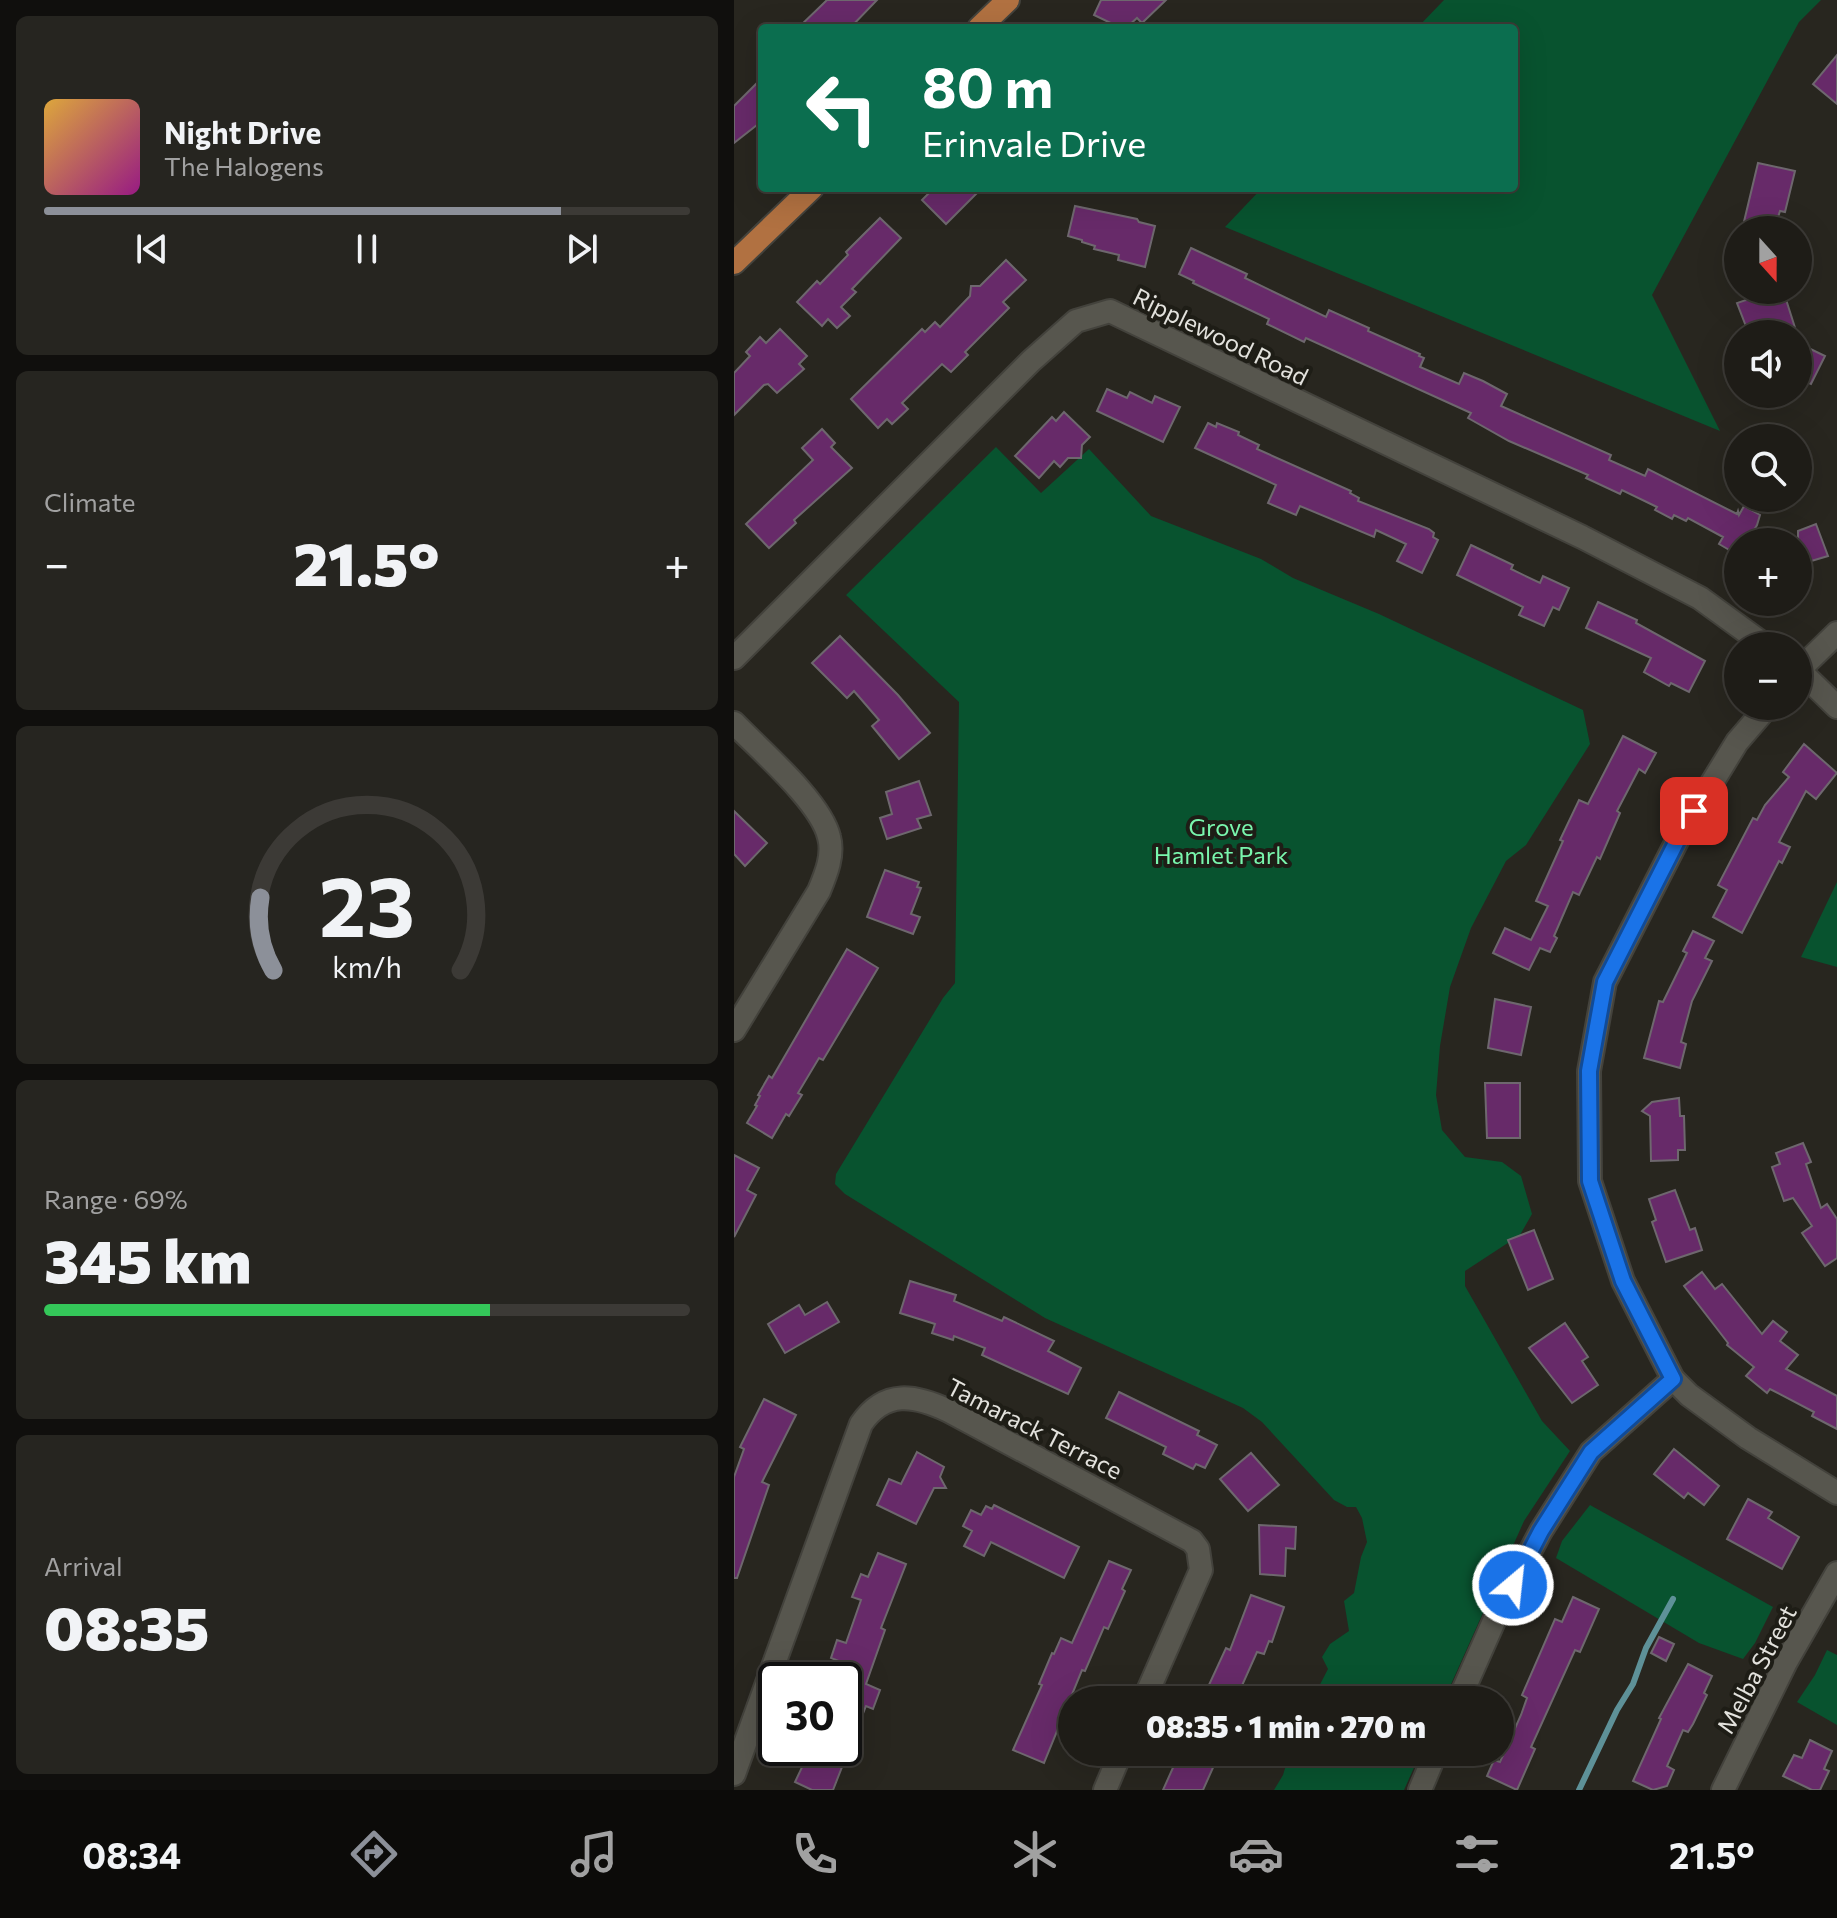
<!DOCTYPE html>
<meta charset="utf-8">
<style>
:root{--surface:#1e1c17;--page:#262520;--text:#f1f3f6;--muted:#a1a1a1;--line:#3c3a36;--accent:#8c9099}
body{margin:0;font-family:Commissioner,sans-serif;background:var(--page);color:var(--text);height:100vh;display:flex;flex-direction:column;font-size:30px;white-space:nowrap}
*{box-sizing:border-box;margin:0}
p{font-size:26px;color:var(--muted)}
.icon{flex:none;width:44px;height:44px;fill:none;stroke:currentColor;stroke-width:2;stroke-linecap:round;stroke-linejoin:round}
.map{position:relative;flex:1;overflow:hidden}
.panel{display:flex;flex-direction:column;gap:16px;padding:16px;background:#100f0d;width:734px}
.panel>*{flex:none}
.top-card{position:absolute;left:24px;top:24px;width:760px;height:168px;border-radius:8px;box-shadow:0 8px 32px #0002,0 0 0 2px var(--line);background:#0b6e4f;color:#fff;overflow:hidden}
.needle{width:52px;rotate:159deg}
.buttons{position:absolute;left:990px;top:216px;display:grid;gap:16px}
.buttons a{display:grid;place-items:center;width:88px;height:88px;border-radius:50%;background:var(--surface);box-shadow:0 8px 32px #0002,0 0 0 2px var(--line);font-size:40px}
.speed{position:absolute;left:24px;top:1662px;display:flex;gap:16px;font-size:40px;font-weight:700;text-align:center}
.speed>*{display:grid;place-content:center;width:104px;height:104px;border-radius:50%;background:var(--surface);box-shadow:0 8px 32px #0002,0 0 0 2px var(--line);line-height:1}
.speed .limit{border:4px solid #111;border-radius:12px;background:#fff;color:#111}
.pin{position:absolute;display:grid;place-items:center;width:68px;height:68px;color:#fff;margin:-34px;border-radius:16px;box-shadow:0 4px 12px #0006}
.me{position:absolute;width:88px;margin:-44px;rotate:28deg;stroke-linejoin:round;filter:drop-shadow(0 0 6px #0008)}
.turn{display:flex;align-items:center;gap:28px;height:168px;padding:0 32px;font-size:36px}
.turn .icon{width:104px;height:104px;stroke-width:2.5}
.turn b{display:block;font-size:56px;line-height:68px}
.big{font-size:60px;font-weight:800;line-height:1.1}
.panel .tile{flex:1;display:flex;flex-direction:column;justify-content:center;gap:12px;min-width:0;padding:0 28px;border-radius:12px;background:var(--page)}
.panel .dial{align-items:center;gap:0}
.dial svg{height:208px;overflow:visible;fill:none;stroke:var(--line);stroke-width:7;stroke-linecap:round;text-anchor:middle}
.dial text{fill:var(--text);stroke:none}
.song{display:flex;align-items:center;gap:24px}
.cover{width:96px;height:96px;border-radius:12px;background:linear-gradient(135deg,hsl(40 70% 55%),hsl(310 70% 35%))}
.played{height:8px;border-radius:4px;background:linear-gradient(90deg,var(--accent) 80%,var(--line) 80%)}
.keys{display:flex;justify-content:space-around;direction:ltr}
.heat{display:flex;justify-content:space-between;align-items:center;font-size:44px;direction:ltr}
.charge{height:12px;border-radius:6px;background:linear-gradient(90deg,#34c759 69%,var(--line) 0)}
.trip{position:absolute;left:324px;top:1686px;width:456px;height:80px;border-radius:40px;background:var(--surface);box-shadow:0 8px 32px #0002,0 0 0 2px var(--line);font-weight:800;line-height:80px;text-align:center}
.dock{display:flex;height:128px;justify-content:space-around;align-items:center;background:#0c0b09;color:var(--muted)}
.dock .icon{width:56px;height:56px}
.dock .selected{color:var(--accent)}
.dock b{font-size:36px;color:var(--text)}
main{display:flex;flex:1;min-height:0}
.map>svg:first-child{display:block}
.green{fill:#08532f}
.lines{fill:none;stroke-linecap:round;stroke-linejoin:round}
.stream{stroke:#5e9198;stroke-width:6}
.building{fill:#672a69;stroke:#6e676e;stroke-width:2}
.minor-casing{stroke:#43423c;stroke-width:26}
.primary-casing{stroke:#43423c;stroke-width:26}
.minor{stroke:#57564e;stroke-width:22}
.primary{stroke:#b17141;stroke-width:22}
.route-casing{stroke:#114b97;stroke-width:20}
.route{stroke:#1a73e8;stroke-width:14}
.labels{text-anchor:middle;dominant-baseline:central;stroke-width:8;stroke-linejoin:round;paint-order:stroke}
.street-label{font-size:24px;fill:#e3e2dd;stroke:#1e1d16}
.park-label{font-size:24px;fill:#79f6ad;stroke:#1e1d16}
</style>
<main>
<section class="panel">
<div class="tile">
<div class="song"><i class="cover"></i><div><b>Night Drive</b><p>The Halogens</p></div></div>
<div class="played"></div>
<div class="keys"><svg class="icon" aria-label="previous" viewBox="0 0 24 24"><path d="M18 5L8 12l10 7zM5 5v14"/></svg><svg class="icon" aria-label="pause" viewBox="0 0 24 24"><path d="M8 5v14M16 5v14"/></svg><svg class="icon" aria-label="next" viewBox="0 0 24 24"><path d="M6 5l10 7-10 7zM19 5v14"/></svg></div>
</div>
<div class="tile"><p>Climate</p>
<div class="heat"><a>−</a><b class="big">21.5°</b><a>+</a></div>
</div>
<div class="tile dial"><svg viewBox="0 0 100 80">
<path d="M14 69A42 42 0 1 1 86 69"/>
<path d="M14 69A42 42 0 0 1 9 41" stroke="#8c9099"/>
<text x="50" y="56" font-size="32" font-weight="700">23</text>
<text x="50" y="72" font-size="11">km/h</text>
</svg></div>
<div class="tile"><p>Range · 69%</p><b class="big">345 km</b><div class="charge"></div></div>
<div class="tile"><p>Arrival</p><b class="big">08:35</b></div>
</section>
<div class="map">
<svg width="1103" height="1790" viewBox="0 0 1103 1790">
<rect width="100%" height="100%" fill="#28261f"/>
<g class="green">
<polygon points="710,0 1087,0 1065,22 918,295 986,431 491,227 528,188 780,188 780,28 683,28"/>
<polygon points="262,447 307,493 355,449 417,516 527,559 559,578 645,614 849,710 856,744 792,845 772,861 737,928 716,987 706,1046 702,1095 708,1130 731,1157 768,1162 787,1176 798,1214 786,1235 731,1271 731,1286 808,1421 836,1451 790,1521 710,1700 578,1700 594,1669 588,1657 596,1644 615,1631 610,1601 620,1593 627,1557 633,1542 628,1518 622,1507 613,1507 600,1500 528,1422 509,1408 311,1318 111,1194 101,1184 102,1174 209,998 221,983 225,702 112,595"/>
<polygon points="1103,882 1103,967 1067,957"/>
<polygon points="856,1505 1039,1607 1021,1643 1009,1659 965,1643 822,1558 828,1541"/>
<polygon points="1093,1650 1103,1655 1103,1725 1063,1702 1081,1675"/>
<polygon points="556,1752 687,1752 670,1790 540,1790 549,1775"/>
</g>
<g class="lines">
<polyline class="stream" points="845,1790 883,1710 899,1684 912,1648 939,1599"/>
</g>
<g class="building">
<polygon points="93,0 143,0 116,28 64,28"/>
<polygon points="367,0 432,0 408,23 403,18 392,28 387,28 360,15"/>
<polygon points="1103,55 1103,104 1079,84"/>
<polygon points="28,78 28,121 0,143 0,106"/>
<polygon points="1024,163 1061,171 1051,212 1046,211 1040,230 1008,230"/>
<polygon points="200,188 248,188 212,224 188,200"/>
<polygon points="341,206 403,219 405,222 421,226 411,267 384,260 385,255 360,249 361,246 348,242 348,240 334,236"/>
<polygon points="146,218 167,238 118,289 122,292 107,307 116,316 103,328 94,319 88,326 63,302 83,281 86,284 114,255 112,252"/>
<polygon points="457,248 513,274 511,278 592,317 595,310 635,328 634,331 686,354 685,356 690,358 686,367 725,384 730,373 749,381 773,394 767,406 877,455 875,460 911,476 914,469 1003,514 1004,511 1005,515 1010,506 1026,515 1023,525 1013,542 1004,542 1004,555 985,544 989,537 954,518 952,521 940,515 938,519 921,510 923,507 888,490 886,494 852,478 854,475 775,441 734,418 737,413 572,338 570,342 533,324 535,319 459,283 460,281 445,274"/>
<polygon points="272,260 292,280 269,302 275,308 231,352 234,355 217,372 208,364 168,403 174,409 158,424 153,419 144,428 117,399 188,329 191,332 201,322 206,327 236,296 237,286 246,286"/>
<polygon points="1028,290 1049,290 1063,334 1015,334 1003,303 1030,294"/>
<polygon points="46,329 73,356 65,364 70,369 43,393 34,384 30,385 0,415 0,373 16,356 12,352 26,337 32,343"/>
<polygon points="1064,343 1091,356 1077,384 1064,378"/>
<polygon points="373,389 393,398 396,392 418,403 421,396 446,407 429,442 363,411"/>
<polygon points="330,412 356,437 348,445 347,458 334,458 326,467 320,461 305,478 281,456 318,417 322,421"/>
<polygon points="474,423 482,427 483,423 505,432 504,435 525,445 523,449 617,491 616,493 625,498 624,501 695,529 700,533 699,537 704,540 688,573 663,561 672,544 642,530 640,537 566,506 562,515 534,503 542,485 461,448"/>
<polygon points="88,429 101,443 97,447 118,468 60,520 62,523 35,548 12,524 79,460 68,448"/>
<polygon points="1082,524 1094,556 1064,565 1064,531"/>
<polygon points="737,545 779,565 777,569 806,583 809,576 835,588 825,610 819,607 810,626 785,615 789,607 723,575"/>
<polygon points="864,602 903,620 902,623 971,661 955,692 937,683 935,686 910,672 917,658 852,628"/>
<polygon points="106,636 164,695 196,733 165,759 138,726 145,720 120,691 113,698 78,663"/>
<polygon points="889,736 922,753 911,773 905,769 883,811 886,813 866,859 863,857 845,895 839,892 820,936 823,938 816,952 806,948 795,970 759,953 771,928 797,940 814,906 802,901 829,841 826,840 845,800 854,804"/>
<polygon points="1070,744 1103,773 1082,799 1072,791 1045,842 1056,847 1048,863 1045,861 1008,933 979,917 993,890 984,885 1019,818 1023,820 1031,805 1055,777 1049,772"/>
<polygon points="185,781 197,815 183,819 187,828 153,839 146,818 158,814 152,792"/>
<polygon points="0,811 33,843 11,866 0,854"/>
<polygon points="151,870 185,882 183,887 187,888 177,914 186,917 179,934 133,917"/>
<polygon points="959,931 980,941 971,958 978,961 958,1001 947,1042 952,1044 946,1068 910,1058 925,1001 929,1002 953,953 949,951"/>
<polygon points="113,949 144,968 89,1060 85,1058 64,1093 68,1095 55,1116 52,1114 38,1138 13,1123 23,1106 21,1105 26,1096 24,1095 35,1076 38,1078"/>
<polygon points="761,999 797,1007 787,1055 754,1048"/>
<polygon points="751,1083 786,1083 786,1138 753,1138"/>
<polygon points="945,1098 946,1116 950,1116 951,1150 944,1150 944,1160 917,1161 916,1116 908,1111 918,1102"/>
<polygon points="1069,1143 1077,1162 1072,1164 1087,1208 1093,1204 1103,1219 1103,1258 1091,1266 1068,1233 1078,1226 1059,1198 1050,1201 1038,1167 1046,1164 1042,1153"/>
<polygon points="0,1155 25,1168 13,1190 22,1195 0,1237"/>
<polygon points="941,1190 956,1230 961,1228 968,1250 932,1262 918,1222 922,1220 915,1199"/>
<polygon points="800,1230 819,1279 794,1290 774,1240"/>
<polygon points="968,1272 981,1289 988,1284 1028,1334 1039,1321 1053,1332 1046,1341 1064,1355 1052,1369 1103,1396 1103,1429 1078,1416 1080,1412 1036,1389 1033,1393 1012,1376 1020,1367 993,1345 994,1343 950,1286"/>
<polygon points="176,1281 222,1295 220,1301 268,1321 270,1317 320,1341 314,1351 347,1368 334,1394 248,1355 251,1348 220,1336 219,1340 198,1333 201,1324 166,1313"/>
<polygon points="93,1302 105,1322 51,1353 34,1324 65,1305 71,1315"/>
<polygon points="831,1323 854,1357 848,1361 864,1385 838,1403 795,1348"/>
<polygon points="385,1392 465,1431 463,1435 483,1445 471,1468 462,1464 459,1469 429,1454 432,1447 372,1418"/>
<polygon points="30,1399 62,1415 28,1482 35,1485 3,1578 0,1578 0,1477 10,1449 6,1447"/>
<polygon points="940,1449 985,1486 970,1505 954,1493 950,1498 920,1474"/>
<polygon points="183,1452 210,1467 206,1477 212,1488 200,1488 182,1524 143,1505 155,1479 167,1484"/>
<polygon points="517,1453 545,1485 514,1511 486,1479"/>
<polygon points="1014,1499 1038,1512 1034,1518 1065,1537 1048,1569 993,1539"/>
<polygon points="260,1505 345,1547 330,1578 257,1542 250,1556 230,1546 238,1531 229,1526 237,1510 247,1515 252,1506 258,1509"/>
<polygon points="525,1525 562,1527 561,1549 552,1548 551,1576 526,1574"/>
<polygon points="144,1553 172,1564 147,1628 151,1630 132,1684 146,1690 139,1709 132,1706 99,1790 78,1790 61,1782 70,1763 75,1765 82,1748 110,1748 110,1680 104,1680 110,1663 97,1658 103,1640 112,1643 127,1600 118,1597 127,1574 134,1577"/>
<polygon points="375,1561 397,1570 388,1589 391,1591 374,1629 370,1627 351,1671 348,1670 310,1763 279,1750 308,1685 305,1684 318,1653 320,1654 327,1638 338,1643"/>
<polygon points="517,1595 550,1607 538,1642 535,1641 530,1654 523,1652 502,1699 474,1687 492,1648 496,1650"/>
<polygon points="839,1597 865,1609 846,1652 841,1650 797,1747 801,1749 783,1790 753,1776 760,1760 766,1762 787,1715 793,1698 788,1695 821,1619 828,1622"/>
<polygon points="925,1637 940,1644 932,1661 917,1653"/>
<polygon points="954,1664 978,1676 970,1693 973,1695 959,1724 954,1732 949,1730 933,1766 940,1770 933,1786 919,1790 899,1781 927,1719 925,1718"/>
<polygon points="1076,1740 1098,1751 1090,1769 1095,1771 1086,1790 1078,1790 1049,1776 1060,1755 1068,1758"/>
<polygon points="446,1752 486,1752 469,1790 429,1790"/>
</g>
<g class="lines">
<g class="minor-casing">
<g id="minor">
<polyline points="0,658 297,361 342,321 376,311 848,537 966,598 1032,646"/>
<polyline points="1064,669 1103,707"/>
<polyline points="1064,671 1103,633"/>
<polyline points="1034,706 1003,742 946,835 871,982 855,1071 856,1181 889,1281 939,1379 955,1395 1014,1438 1103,1493"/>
<path d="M0,723C26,750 87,802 95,837C100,855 92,874 85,891L0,1030"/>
<polyline points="725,1700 764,1612 807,1531 857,1452 939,1379"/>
<path d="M0,1774L127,1424C151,1389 181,1395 215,1411L458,1541L464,1549L467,1570L410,1700"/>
<polyline points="371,1790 387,1752"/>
<polyline points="686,1790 702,1752"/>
<polyline points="989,1790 1052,1662 1103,1573"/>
</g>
</g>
<g class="primary-casing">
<g id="primary">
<polyline points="245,28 274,0"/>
<polyline points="0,263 78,188"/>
</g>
</g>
<use href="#minor" class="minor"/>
<use href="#primary" class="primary"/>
</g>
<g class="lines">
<g class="route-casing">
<polyline id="route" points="779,1585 807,1531 857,1452 939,1379 889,1281 856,1181 855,1071 871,982 946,835 960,811"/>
</g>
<use href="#route" class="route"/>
</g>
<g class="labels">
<g class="street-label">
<text transform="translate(487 336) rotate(26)">Ripplewood Road</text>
<text transform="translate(301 1428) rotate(27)">Tamarack Terrace</text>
<text transform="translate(1022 1669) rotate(-62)">Melba Street</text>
</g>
<g class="park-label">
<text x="487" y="826">Grove<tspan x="487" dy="28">Hamlet Park</tspan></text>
</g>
</g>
</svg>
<div class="buttons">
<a><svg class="needle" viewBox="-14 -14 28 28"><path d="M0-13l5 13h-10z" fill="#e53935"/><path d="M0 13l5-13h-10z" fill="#a1a1a1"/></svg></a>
<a><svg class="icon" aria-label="sound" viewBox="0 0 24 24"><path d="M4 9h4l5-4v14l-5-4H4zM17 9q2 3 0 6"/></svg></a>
<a><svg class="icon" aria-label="search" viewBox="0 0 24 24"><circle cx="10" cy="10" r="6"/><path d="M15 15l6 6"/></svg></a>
<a>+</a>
<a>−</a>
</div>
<div class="speed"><div class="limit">30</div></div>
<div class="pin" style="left:960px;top:811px;background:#d93025"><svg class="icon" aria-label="arrive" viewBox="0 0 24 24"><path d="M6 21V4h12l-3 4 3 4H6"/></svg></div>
<svg class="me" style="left:779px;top:1585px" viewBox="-20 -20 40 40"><circle r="17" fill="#1a73e8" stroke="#fff" stroke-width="3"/><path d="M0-11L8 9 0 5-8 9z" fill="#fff"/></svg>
<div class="trip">08:35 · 1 min · 270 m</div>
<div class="top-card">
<div class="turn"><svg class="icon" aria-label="left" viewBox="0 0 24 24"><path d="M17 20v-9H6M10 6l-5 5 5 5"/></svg><div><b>80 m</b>Erinvale Drive</div></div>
</div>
</div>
</main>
<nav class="dock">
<b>08:34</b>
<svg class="icon selected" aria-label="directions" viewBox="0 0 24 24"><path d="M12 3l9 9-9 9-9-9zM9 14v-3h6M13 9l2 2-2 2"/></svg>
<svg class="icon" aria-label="music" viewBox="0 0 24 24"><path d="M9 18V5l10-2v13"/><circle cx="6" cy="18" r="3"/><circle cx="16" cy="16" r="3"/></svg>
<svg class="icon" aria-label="phone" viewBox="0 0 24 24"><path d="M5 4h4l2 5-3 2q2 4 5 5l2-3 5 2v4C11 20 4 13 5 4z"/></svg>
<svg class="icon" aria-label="climate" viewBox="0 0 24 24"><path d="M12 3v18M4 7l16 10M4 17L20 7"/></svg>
<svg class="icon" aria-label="car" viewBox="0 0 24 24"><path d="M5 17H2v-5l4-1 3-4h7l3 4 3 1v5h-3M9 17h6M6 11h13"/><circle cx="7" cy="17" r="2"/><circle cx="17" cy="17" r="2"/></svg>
<svg class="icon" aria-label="filters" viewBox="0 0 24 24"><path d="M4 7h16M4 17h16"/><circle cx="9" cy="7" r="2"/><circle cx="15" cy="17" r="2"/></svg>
<b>21.5°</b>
</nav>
